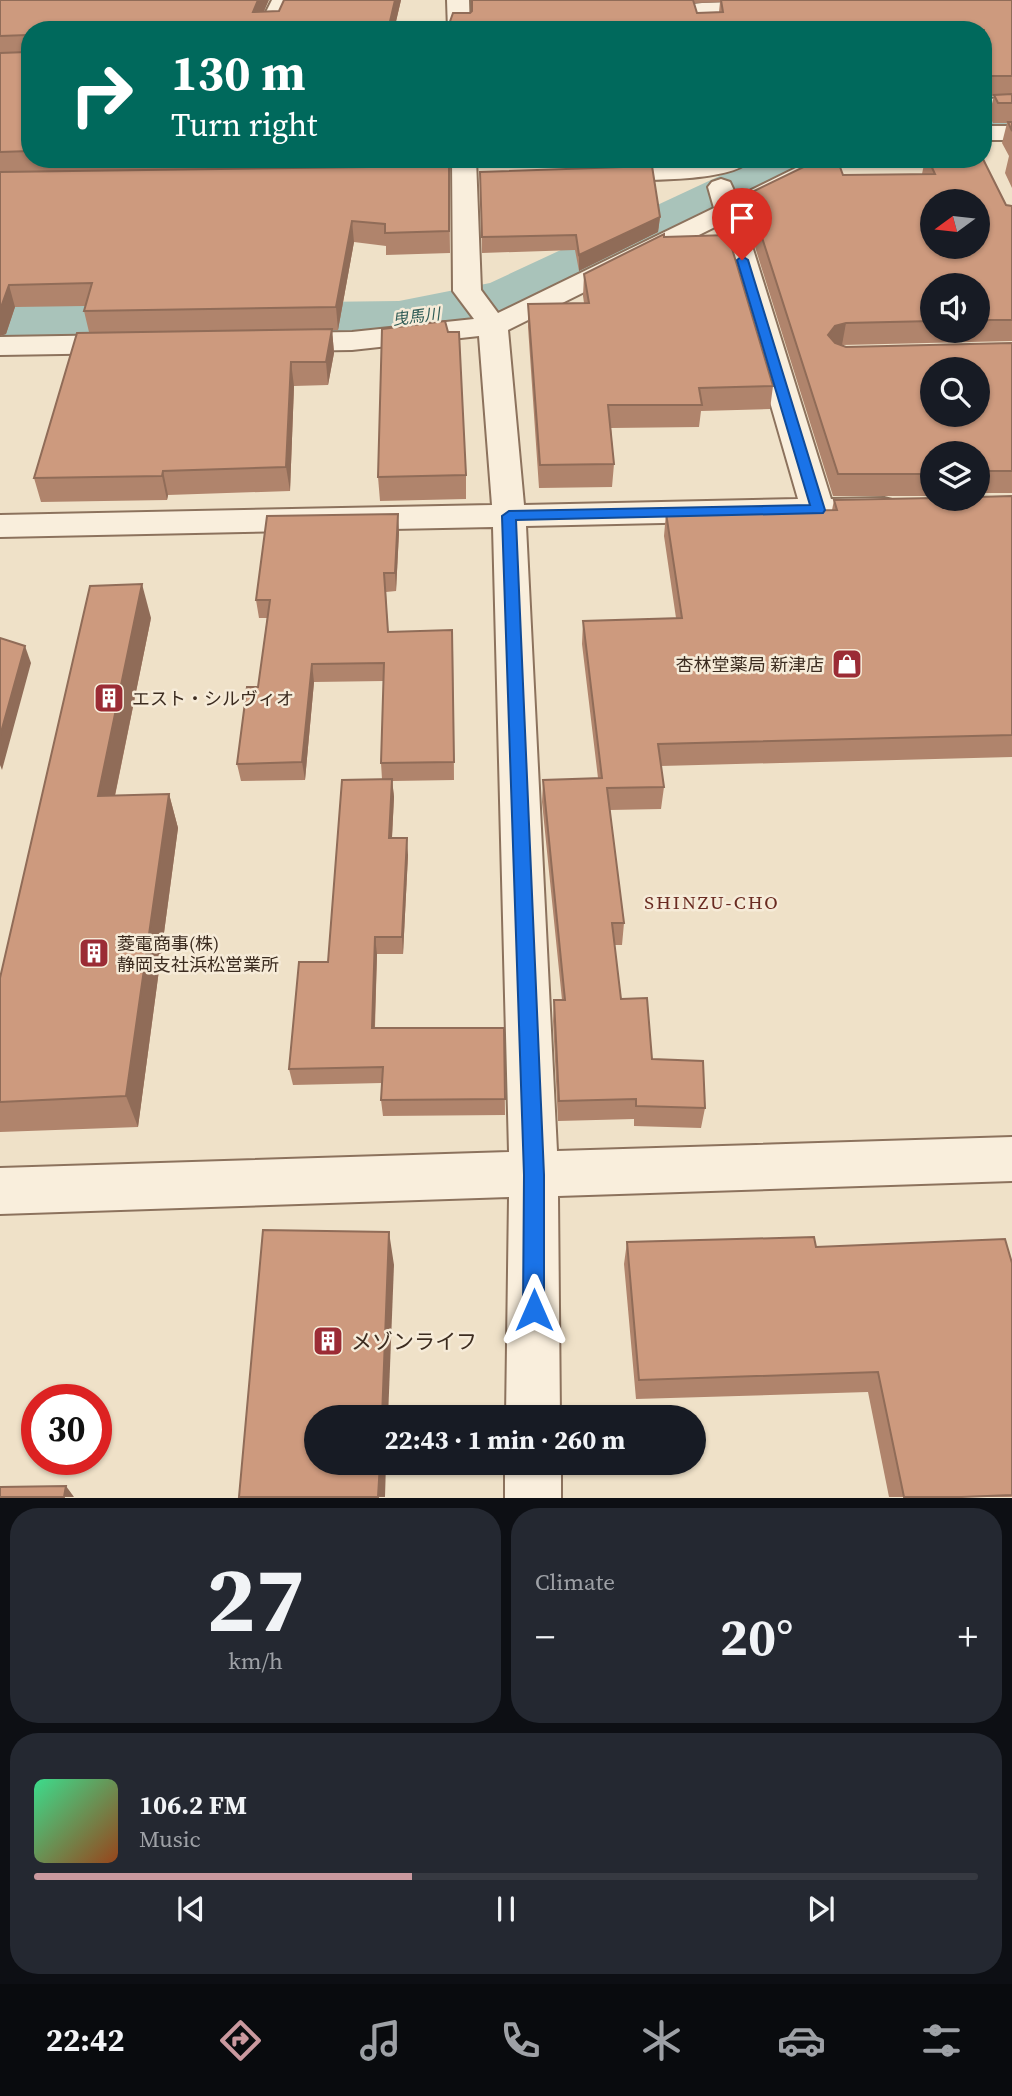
<!DOCTYPE html>
<meta charset="utf-8">
<style>
:root{--surface:#171b24;--page:#242831;--text:#f1f3f6;--muted:#9ea1a6;--line:#363941;--accent:#ca999f}
body{margin:0;font-family:"Source Serif 4","Noto Sans JP",serif;background:var(--page);color:var(--text);height:100vh;display:flex;flex-direction:column;font-size:26px;white-space:nowrap}
*{box-sizing:border-box;margin:0}
p{font-size:23px;color:var(--muted)}
.icon{flex:none;width:38px;height:38px;fill:none;stroke:currentColor;stroke-width:2;stroke-linecap:round;stroke-linejoin:round}
.map{position:relative;height:1498px;overflow:hidden}
.details{display:flex;flex-direction:column;gap:10px;padding:10px;background:#0d0f14;flex:1}
.details>*{flex:none}
.top-card{position:absolute;left:21px;top:21px;width:971px;height:147px;border-radius:28px;box-shadow:0 2px 5px #0004;background:#00695c;color:#fff;overflow:hidden}
.needle{width:46px;rotate:255deg}
.tools{position:absolute;left:920px;top:189px;display:grid;gap:14px}
.tools a{display:grid;place-items:center;width:70px;height:70px;border-radius:50%;background:var(--surface);box-shadow:0 2px 5px #0004;font-size:35px}
.speed{position:absolute;left:21px;top:1384px;display:flex;gap:14px;font-size:35px;font-weight:700;text-align:center}
.speed>*{display:grid;place-content:center;width:91px;height:91px;border-radius:50%;background:var(--surface);box-shadow:0 2px 5px #0004;line-height:1}
.speed .limit{border:10px solid #d22;background:#fff;color:#111}
.pin{position:absolute;display:grid;place-items:center;width:60px;height:60px;color:#fff;margin:-72px -30px;border-radius:50% 50% 50% 0;rotate:-45deg;box-shadow:0 0 7px #0007}
.pin .icon{rotate:45deg}
.me{position:absolute;width:77px;margin:-38px;rotate:0deg;stroke-linejoin:round;filter:drop-shadow(0 0 5px #0008)}
.turn{display:flex;align-items:center;gap:24px;height:147px;padding:0 35px;font-size:32px}
.turn .icon{width:91px;height:91px;stroke-width:2.5}
.turn b{display:block;font-size:49px;line-height:60px}
.big{font-size:52px;font-weight:700;line-height:1.1}
.details .card{flex:1;display:flex;flex-direction:column;justify-content:center;gap:10px;min-width:0;padding:0 24px;border-radius:28px;background:var(--page)}
.details .dial{align-items:center;gap:0}
.dial b{font-size:91px;line-height:1}
.song{display:flex;align-items:center;gap:21px}
.cover{width:84px;height:84px;border-radius:10px;background:linear-gradient(135deg,hsl(150 70% 55%),hsl(20 70% 35%))}
.played{height:7px;border-radius:4px;background:linear-gradient(90deg,var(--accent) 40%,var(--line) 40%)}
.keys{display:flex;justify-content:space-around;direction:ltr}
.heat{display:flex;justify-content:space-between;align-items:center;font-size:38px;direction:ltr}
.details .tiles{flex:1;display:grid;gap:10px;grid-template-columns:1fr 1fr}
.card:last-child{grid-column:span 2}
.trip{position:absolute;left:304px;top:1405px;width:402px;height:70px;border-radius:35px;background:var(--surface);box-shadow:0 2px 5px #0004;font-weight:700;line-height:70px;text-align:center}
.tab-bar{display:flex;height:112px;justify-content:space-around;align-items:center;background:#090b0e;color:var(--muted)}
.tab-bar .icon{width:49px;height:49px}
.tab-bar .selected{color:var(--accent)}
.tab-bar b{font-size:32px;color:var(--text)}
.map>svg:first-child{display:block}
.lines{fill:none;stroke-linecap:round;stroke-linejoin:round}
.river{fill:#a9c3ba;fill-rule:evenodd}
.minor-casing{stroke:#8c725d;stroke-width:4}
.minor{fill:#f9eedc;fill-rule:evenodd}
.wall{fill:#b0846c;fill-rule:evenodd}
.shaded-wall{fill:#906c58}
.building{fill:#cd9a7e;stroke:#906c58;stroke-width:2;fill-rule:evenodd}
.route{fill:#1a73e8;stroke:#114b97;stroke-width:2}
.labels{text-anchor:middle;dominant-baseline:central;stroke-width:5;stroke-linejoin:round;paint-order:stroke}
.far-water-label{font-size:16px;font-style:italic;fill:#305c56;stroke:#f6ebd8}
.poi-label{font-size:18px;fill:#3c2c20;stroke:#f6ebd8;text-anchor:start}
.neighbourhood-label{font-size:19px;letter-spacing:2px;fill:#692a20;stroke:#f6ebd8}
.near-poi-label{font-size:21px;fill:#3c2c20;stroke:#f6ebd8;text-anchor:start}
</style>
<div class="map">
<svg width="1012" height="1498" viewBox="0 0 1012 1498">
<rect width="100%" height="100%" fill="#efe1c8"/>
<g class="lines">
<g class="river">
<polygon points="1012,105 1012,137 984,138 984,106"/>
<polygon points="756,159 827,159 819,170 534,309 458,329 399,339 0,344 0,306 399,301 490,283"/>
</g>
<g class="minor-casing">
<g id="minor">
<polygon points="272,0 294,0 279,30 257,30"/>
<polygon points="447,0 469,0 470,30 448,30"/>
<polygon points="772,1 780,2 783,7 780,12 714,15 719,30 697,30 691,9 694,4 702,3"/>
<polygon points="1012,98 1012,112 984,113 984,99"/>
<rect x="984" y="126" width="28" height="14"/>
<path d="M452,159H476L481,290L498,313L714,208L708,187L712,182L721,179L730,182L737,197L814,159H846L843,164L742,214L831,499L884,498L896,501L900,508L896,515L884,518L526,526L557,1151L1012,1137V1181L558,1196L560,1418H506L509,1197L0,1214V1168L509,1152L493,527L0,537V515L492,505L479,336L352,350L282,351L272,348L267,342L272,336L282,333L352,332L474,319L453,291ZM719,225L798,499L524,505L508,330Z"/>
<path d="M716,159H751C734,184 631,179 600,181L591,178L587,173L591,168L600,165Z"/>
<polygon points="124,335 134,338 139,344 134,350 124,353 0,355 0,337"/>
<rect x="505" y="1463" width="56" height="35"/>
</g>
</g>
<use href="#minor" class="minor"/>
</g>
<g class="wall">
<polygon points="0,0 264,12 279,11 284,0 401,0 394,30 30,30 30,159 395,159 396,167 404,167 403,159 451,159 449,167 450,253 386,255 386,246 354,242 338,330 332,330 334,353 328,385 294,386 290,491 168,495 167,500 41,502 34,478 89,332 84,311 85,306 15,307 6,334 0,336"/>
<path d="M472,0H1012V188L1005,173L1009,156L1002,143L1007,123H993L989,115L994,96L984,97V30L470,13L472,11ZM720,2L719,12L697,13L694,3Z"/>
<polygon points="477,159 648,159 648,160 479,166"/>
<path d="M925,159H983L1006,205L1012,206V341L842,345L846,347L1012,343V493H978V453H933V496H833L745,215L748,194L843,175L922,174ZM933,285H978V331H933Z"/>
<polygon points="480,172 660,217 658,232 579,271 575,250 482,253"/>
<polygon points="664,237 773,386 770,409 701,411 699,427 611,428 614,464 612,487 539,488 528,327 528,304 584,303 583,296 584,274"/>
<polygon points="466,475 466,499 380,501 378,477"/>
<polygon points="1012,496 1012,757 661,766 664,787 661,809 610,810 624,923 622,945 614,945 621,999 652,1059 705,1108 701,1128 634,1126 634,1119 558,1121 553,1021 554,1000 562,1000 542,802 543,780 598,778 582,644 583,621 676,618 664,536 666,513 832,510 834,500"/>
<polygon points="399,532 396,591 386,592 388,632 453,648 454,780 392,781 394,797 392,838 408,855 403,954 377,954 375,1028 504,1028 505,1115 383,1116 381,1100 382,1083 293,1085 289,1069 328,962 382,779 381,763 384,681 314,682 305,780 241,781 237,764 258,687 267,618 259,618 256,600"/>
<polygon points="151,618 115,796 169,794 178,828 138,1127 0,1132 0,978"/>
<polygon points="627,1242 816,1247 1012,1263 1012,1497 889,1497 868,1392 636,1399 624,1264"/>
</g>
<g class="shaded-wall">
<polygon points="258,0 269,0 256,30 253,12"/>
<polygon points="395,0 401,0 394,30 388,30"/>
<polygon points="989,76 984,97 984,91 986,80"/>
<polygon points="660,217 658,232 579,271 579,255"/>
<polygon points="352,221 354,242 338,330 336,307"/>
<polygon points="9,285 15,307 6,334 0,336 0,310"/>
<polygon points="846,323 842,345 831,348 828,335 835,326"/>
<polygon points="332,329 334,353 328,385 326,362"/>
<polygon points="291,362 294,386 290,491 286,467"/>
<polygon points="163,471 168,495 167,500 162,476"/>
<polygon points="985,471 978,493 978,487 982,474"/>
<polygon points="398,514 399,532 396,591 395,573"/>
<polygon points="142,584 151,618 108,829 98,796"/>
<polygon points="25,646 31,663 2,770 0,765 0,736"/>
<polygon points="312,664 314,682 305,780 302,762"/>
<polygon points="392,779 394,797 391,855 389,838"/>
<polygon points="169,794 178,828 138,1127 126,1096"/>
<polygon points="407,838 408,855 403,954 402,937"/>
<polygon points="375,937 377,954 374,1045 372,1028"/>
<polygon points="389,1232 394,1265 388,1418 382,1418"/>
<polygon points="380,1463 386,1463 385,1497 378,1497"/>
<polygon points="66,1486 74,1497 64,1497"/>
</g>
<g class="building">
<polygon points="0,0 258,0 253,12 279,11 284,0 395,0 388,30 30,30 30,151 0,152 0,53 27,52 27,35 0,36"/>
<polygon points="472,0 693,0 697,13 723,12 721,0 1012,0 1012,76 989,76 986,80 984,79 984,30 447,30 453,13 470,13 472,11"/>
<polygon points="1012,94 1012,103 998,103 994,95"/>
<polygon points="1008,122 1012,122 1012,131"/>
<path d="M820,159H837L843,175L935,174L928,159H983L1006,205L1012,206V320H978V285H933V321L846,323L835,326L828,335L835,343L846,347L1012,343V471H985L982,474H978V453H933V474H838L748,194ZM933,201H978V247H933ZM933,369H978V415H933Z"/>
<polygon points="449,166 449,231 385,233 385,224 352,221 336,307 84,311 92,283 9,285 0,310 0,172"/>
<polygon points="652,166 660,217 579,255 576,235 482,237 480,172"/>
<polygon points="664,234 664,237 728,235 773,386 699,388 702,405 608,405 614,464 540,465 528,304 589,303 584,274"/>
<polygon points="445,321 448,332 459,332 466,475 378,477 382,329"/>
<polygon points="332,329 326,362 291,362 286,467 163,471 162,476 34,478 77,333"/>
<polygon points="1012,496 1012,735 658,744 664,787 607,788 624,923 612,923 621,999 647,998 652,1059 703,1061 705,1108 636,1106 636,1099 559,1101 554,1000 565,1000 543,780 602,778 583,621 682,618 666,513 837,510 834,500 933,498 933,499 978,499 978,497"/>
<polygon points="398,514 395,573 384,573 388,632 452,630 454,762 381,763 384,663 312,664 302,762 237,764 247,687 258,687 270,600 256,600 267,516"/>
<polygon points="142,584 98,796 169,794 126,1096 0,1102 0,978 90,586"/>
<polygon points="0,638 25,646 0,736"/>
<polygon points="392,779 389,838 407,838 402,937 375,937 372,1028 504,1028 505,1099 381,1100 383,1067 289,1069 299,962 328,962 342,780"/>
<polygon points="263,1230 389,1232 382,1418 317,1418 317,1463 380,1463 378,1497 239,1497"/>
<polygon points="814,1237 816,1247 1005,1239 1012,1263 1012,1495 962,1497 904,1497 878,1372 639,1380 627,1242"/>
<polygon points="66,1486 64,1497 0,1497 0,1487"/>
</g>
<polygon class="route" points="742,256 748,260 825,510 823,513 516,520 544,1175 544,1310 541,1317 534,1320 526,1317 523,1310 524,1175 502,516 509,511 810,505 737,260"/>
<defs>
<g id="shop-square" transform="scale(1.575)"><rect x="-9" y="-9" width="18" height="18" rx="4" fill="#9b2c35" stroke="#f6ebd8"/><path d="M-5-2.5h2.3a2.7 3.5 0 0 1 5.4 0H5L5.5 6h-11ZM-1.5-2.5h3a1.5 2.3 0 0 0-3 0Z" fill="#fff"/></g>
<g id="building-square" transform="scale(1.575)"><rect x="-9" y="-9" width="18" height="18" rx="4" fill="#9b2c35" stroke="#f6ebd8"/><path d="M-4-6H4V6H1V3H-1V6H-4ZM-2.5-4.3h1.7v1.8h-1.7ZM.8-4.3h1.7v1.8H.8ZM-2.5-1h1.7V.8h-1.7ZM.8-1h1.7V.8H.8Z" fill="#fff"/></g>
</defs>
<g fill-rule="evenodd">
<use href="#shop-square" x="847" y="664"/>
<use href="#building-square" x="109" y="698"/>
<use href="#building-square" x="94" y="953"/>
<use href="#building-square" x="328" y="1341"/>
</g>
<g class="labels">
<g class="far-water-label">
<text transform="translate(416 316) rotate(-7)">曳馬川</text>
</g>
<g class="poi-label">
<text x="824" y="664" text-anchor="end">杏林堂薬局 新津店</text>
<text x="132" y="698">エスト・シルヴィオ</text>
<text x="117" y="943">菱電商事(株)<tspan x="117" dy="21">静岡支社浜松営業所</tspan></text>
</g>
<g class="neighbourhood-label">
<text x="712" y="902">SHINZU-CHO</text>
</g>
<g class="near-poi-label">
<text x="351" y="1341">メゾンライフ</text>
</g>
</g>
</svg>
<div class="tools">
<a><svg class="needle" viewBox="-14 -14 28 28"><path d="M0-13l5 13h-10z" fill="#e53935"/><path d="M0 13l5-13h-10z" fill="#9ea1a6"/></svg></a>
<a><svg class="icon" aria-label="sound" viewBox="0 0 24 24"><path d="M4 9h4l5-4v14l-5-4H4zM17 9q2 3 0 6"/></svg></a>
<a><svg class="icon" aria-label="search" viewBox="0 0 24 24"><circle cx="10" cy="10" r="6"/><path d="M15 15l6 6"/></svg></a>
<a><svg class="icon" aria-label="layers" viewBox="0 0 24 24"><path d="M12 4l9 5-9 5-9-5zM3 14l9 5 9-5"/></svg></a>
</div>
<div class="speed"><div class="limit">30</div></div>
<div class="pin" style="left:742px;top:260px;background:#d93025"><svg class="icon" aria-label="arrive" viewBox="0 0 24 24"><path d="M6 21V4h12l-3 4 3 4H6"/></svg></div>
<svg class="me" style="left:534px;top:1310px" viewBox="-20 -20 40 40"><path d="M0-17L14 15 0 8-14 15z" fill="#1a73e8" stroke="#fff" stroke-width="4"/></svg>
<div class="trip">22:43 · 1 min · 260 m</div>
<div class="top-card">
<div class="turn"><svg class="icon" aria-label="right" viewBox="0 0 24 24"><path d="M7 20v-9h11M14 6l5 5-5 5"/></svg><div><b>130 m</b>Turn right</div></div>
</div>
</div>
<section class="details">
<div class="tiles">
<div class="card dial"><b>27</b><p>km/h</p></div>
<div class="card"><p>Climate</p>
<div class="heat"><a>−</a><b class="big">20°</b><a>+</a></div>
</div>
<div class="card">
<div class="song"><i class="cover"></i><div><b>106.2 FM</b><p>Music</p></div></div>
<div class="played"></div>
<div class="keys"><svg class="icon" aria-label="previous" viewBox="0 0 24 24"><path d="M18 5L8 12l10 7zM5 5v14"/></svg><svg class="icon" aria-label="pause" viewBox="0 0 24 24"><path d="M8 5v14M16 5v14"/></svg><svg class="icon" aria-label="next" viewBox="0 0 24 24"><path d="M6 5l10 7-10 7zM19 5v14"/></svg></div>
</div>
</div>
</section>
<nav class="tab-bar">
<b>22:42</b>
<svg class="icon selected" aria-label="directions" viewBox="0 0 24 24"><path d="M12 3l9 9-9 9-9-9zM9 14v-3h6M13 9l2 2-2 2"/></svg>
<svg class="icon" aria-label="music" viewBox="0 0 24 24"><path d="M9 18V5l10-2v13"/><circle cx="6" cy="18" r="3"/><circle cx="16" cy="16" r="3"/></svg>
<svg class="icon" aria-label="phone" viewBox="0 0 24 24"><path d="M5 4h4l2 5-3 2q2 4 5 5l2-3 5 2v4C11 20 4 13 5 4z"/></svg>
<svg class="icon" aria-label="climate" viewBox="0 0 24 24"><path d="M12 3v18M4 7l16 10M4 17L20 7"/></svg>
<svg class="icon" aria-label="car" viewBox="0 0 24 24"><path d="M5 17H2v-5l4-1 3-4h7l3 4 3 1v5h-3M9 17h6M6 11h13"/><circle cx="7" cy="17" r="2"/><circle cx="17" cy="17" r="2"/></svg>
<svg class="icon" aria-label="filters" viewBox="0 0 24 24"><path d="M4 7h16M4 17h16"/><circle cx="9" cy="7" r="2"/><circle cx="15" cy="17" r="2"/></svg>
</nav>
